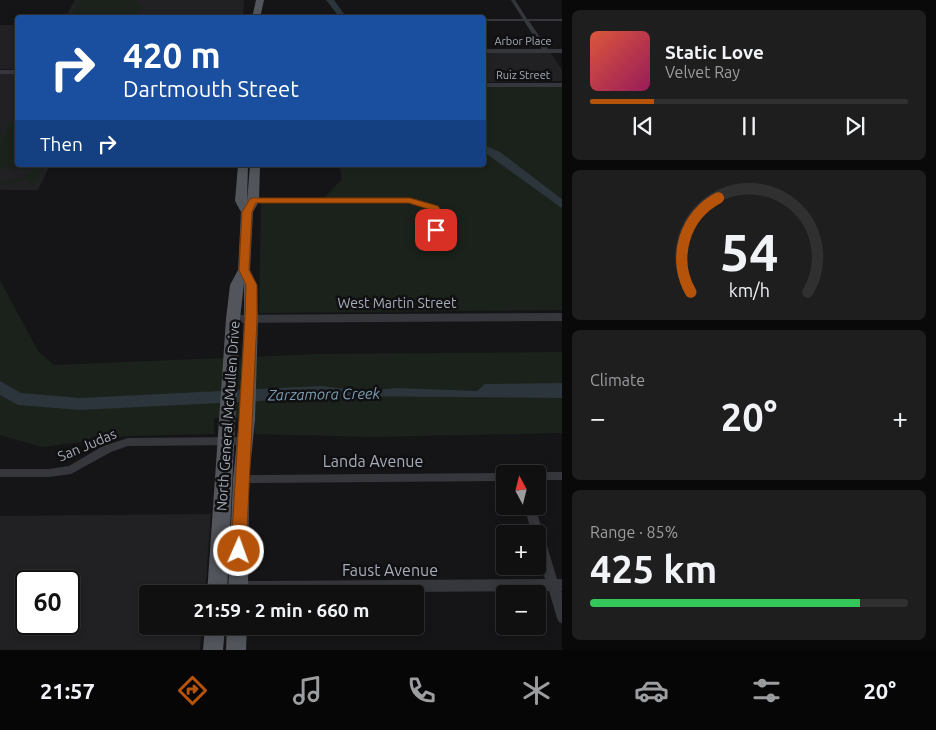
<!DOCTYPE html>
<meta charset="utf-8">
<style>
:root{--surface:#101011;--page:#1e1e1f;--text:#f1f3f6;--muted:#9c9d9f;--line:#303031;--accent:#b45309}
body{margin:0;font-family:Ubuntu,sans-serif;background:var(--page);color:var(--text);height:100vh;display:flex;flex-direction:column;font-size:19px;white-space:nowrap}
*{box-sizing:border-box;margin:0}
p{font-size:16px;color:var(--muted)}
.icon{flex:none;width:28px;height:28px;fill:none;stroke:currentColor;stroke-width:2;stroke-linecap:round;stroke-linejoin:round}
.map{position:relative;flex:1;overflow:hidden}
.sheet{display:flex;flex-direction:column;gap:10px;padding:10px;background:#090909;width:374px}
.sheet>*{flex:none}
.guide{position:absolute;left:15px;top:15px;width:471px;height:152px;border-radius:5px;box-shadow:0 2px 8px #0003,0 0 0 1px var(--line);background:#1a4fa0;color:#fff;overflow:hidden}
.needle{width:32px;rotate:353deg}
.fabs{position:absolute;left:496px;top:465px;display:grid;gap:10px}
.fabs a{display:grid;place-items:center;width:50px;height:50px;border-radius:5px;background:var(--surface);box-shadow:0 2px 8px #0003,0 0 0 1px var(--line);font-size:25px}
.speed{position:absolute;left:15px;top:570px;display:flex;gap:10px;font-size:25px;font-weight:700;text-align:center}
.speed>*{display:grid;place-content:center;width:65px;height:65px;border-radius:50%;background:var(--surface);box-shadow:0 2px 8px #0003,0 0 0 1px var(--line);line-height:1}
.speed .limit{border:2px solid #111;border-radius:8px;background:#fff;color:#111}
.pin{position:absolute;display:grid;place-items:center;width:42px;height:42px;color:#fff;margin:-21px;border-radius:10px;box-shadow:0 2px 8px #0006}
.me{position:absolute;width:55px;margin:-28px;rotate:2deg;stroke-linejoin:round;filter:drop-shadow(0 0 4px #0008)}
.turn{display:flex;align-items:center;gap:18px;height:105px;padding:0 25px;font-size:22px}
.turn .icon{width:65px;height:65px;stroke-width:2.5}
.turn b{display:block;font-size:35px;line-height:42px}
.then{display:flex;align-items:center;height:48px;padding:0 25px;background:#0003;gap:10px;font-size:19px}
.big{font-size:38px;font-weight:700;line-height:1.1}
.sheet .widget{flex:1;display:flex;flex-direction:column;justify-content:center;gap:8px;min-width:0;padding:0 18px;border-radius:8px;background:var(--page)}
.sheet .dial{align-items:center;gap:0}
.dial svg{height:130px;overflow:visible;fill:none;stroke:var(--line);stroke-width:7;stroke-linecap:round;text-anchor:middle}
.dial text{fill:var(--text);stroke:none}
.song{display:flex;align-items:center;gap:15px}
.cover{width:60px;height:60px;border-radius:8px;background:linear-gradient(135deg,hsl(10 70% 55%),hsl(330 70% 35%))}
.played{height:5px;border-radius:2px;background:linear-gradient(90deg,var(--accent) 20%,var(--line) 20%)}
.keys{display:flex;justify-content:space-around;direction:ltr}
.heat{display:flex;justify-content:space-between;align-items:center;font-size:28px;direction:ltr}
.charge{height:8px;border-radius:4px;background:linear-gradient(90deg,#34c759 85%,var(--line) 0)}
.trip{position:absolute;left:139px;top:585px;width:285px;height:50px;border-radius:5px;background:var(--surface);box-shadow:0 2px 8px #0003,0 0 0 1px var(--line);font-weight:700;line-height:50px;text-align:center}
.menu{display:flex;height:80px;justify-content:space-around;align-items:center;background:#060607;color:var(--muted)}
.menu .icon{width:35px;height:35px}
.menu .selected{color:var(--accent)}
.menu b{font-size:22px;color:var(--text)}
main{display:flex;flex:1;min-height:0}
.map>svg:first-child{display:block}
.built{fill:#212124;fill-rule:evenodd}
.green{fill:#1b221b}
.water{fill:#2b353b}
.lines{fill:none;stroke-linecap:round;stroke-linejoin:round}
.river{fill:#2b353b;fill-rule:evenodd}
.minor{fill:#36373c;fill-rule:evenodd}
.tertiary{fill:#36373c;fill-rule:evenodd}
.primary{fill:#52555b;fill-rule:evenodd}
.route{fill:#b45309;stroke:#753606}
.labels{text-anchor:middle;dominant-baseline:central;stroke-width:5;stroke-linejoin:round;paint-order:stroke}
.far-street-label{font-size:11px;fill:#a6adb8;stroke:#101012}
.street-label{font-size:14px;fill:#a6adb8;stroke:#101012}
.water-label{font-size:15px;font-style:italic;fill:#7c9eb4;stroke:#101012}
.near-street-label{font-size:16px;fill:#a6adb8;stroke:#101012}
</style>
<main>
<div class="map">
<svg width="563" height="650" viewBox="0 0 563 650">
<rect width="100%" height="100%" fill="#151517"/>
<g class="built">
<polygon points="75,0 244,0 243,17 65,18"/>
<rect x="0" y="25" width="17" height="44"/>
<polygon points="484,53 551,53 562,70 562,81 484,82"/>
<polygon points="0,74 17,74 18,165 50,165 38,190 0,190"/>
<path d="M211,514L205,594H148V626H202L200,650H0V516ZM69,581V624H26V581Z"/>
</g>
<g class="green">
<polygon points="79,0 130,0 141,4 135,17 71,17"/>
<polygon points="484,86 562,86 562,310 259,313 261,199 323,199 342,179 339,165 484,165"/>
<polygon points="10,123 17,123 18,165 29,165 27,169 0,169 0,141"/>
<polygon points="37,165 44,165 35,186 27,186 30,178 0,186 0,182 21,178 32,172"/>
<polygon points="0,280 38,351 54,365 319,354 562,352 562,433 373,437 255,434 255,418 214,418 214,434 128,436 42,447 0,435"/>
</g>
<polygon class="water" points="562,383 562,398 339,396 283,398 282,394 285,388 321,386 362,391 397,388 477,391 485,384"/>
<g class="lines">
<g class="river">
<polygon points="326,0 334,0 347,18 340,18"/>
<polygon points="484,145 500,152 563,200 563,209 484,152"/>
<polygon points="0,381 21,393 80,398 300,387 305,389 308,393 305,397 300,399 80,410 18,405 0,395"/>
</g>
<g class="minor">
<polygon points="511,0 515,0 527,19 563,19 563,21 529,21 548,49 563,49 563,53 484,53 484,49 542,49 524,21 484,21 484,19 523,19"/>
<rect x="0" y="70" width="18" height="4"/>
<rect x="484" y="83" width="79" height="4"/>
<path d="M410,198C425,201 436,205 445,218L439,233L425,237H422L421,235L433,230L437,218C430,208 422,205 410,202L249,203L245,201L249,199Z"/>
<polygon points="244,437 248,438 249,441 248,444 244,445 128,446 111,452 71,474 49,477 0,477 0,469 49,469 69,466 103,446 128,438"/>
<polygon points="538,472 563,472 563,480 538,480 538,474 534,474"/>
<polygon points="505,473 509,474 505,474 505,481 241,483 237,482 236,479 237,476 241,475"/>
<polygon points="524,506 535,506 557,579 563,579 563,591 561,591 563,595 563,624 559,622 557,618 549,591 238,593 234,591 232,587 234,583 238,581 545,579 538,553 538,534 532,534"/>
</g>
<polygon class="tertiary" points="563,313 563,321 233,323 227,319 233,315"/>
<g class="primary">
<polygon points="256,0 264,0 260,18 252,18"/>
<polygon points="238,165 248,165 247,202 250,165 260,165 259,201 253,212 250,270 257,285 258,319 255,420 249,479 248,594 228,594 233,479 239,420 244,319 244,283 240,319 227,594 207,594 226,319 230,285 238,270 241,212 235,201"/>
<polygon points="205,626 225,626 223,650 203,650"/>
<polygon points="227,626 247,626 246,650 226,650"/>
</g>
</g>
<polygon class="route" points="253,198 410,198 438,206 446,218 441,230 436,233 431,230 436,218 431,210 409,203 256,203 252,212 249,270 257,285 257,319 246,551 244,556 239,558 234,556 231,551 245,319 246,285 239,270 242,212 250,199"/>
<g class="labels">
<g class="far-street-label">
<text x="523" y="41">Arbor Place</text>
<text x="523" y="75">Ruiz Street</text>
</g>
<g class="street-label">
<text x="397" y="303">West Martin Street</text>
<text transform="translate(228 416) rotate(-86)">North General McMullen Drive</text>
<text transform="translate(87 445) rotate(-23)">San Judas</text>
</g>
<g class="water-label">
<text transform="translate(324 394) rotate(-1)">Zarzamora Creek</text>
</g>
<g class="near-street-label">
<text x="373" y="461">Landa Avenue</text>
<text x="390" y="570">Faust Avenue</text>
</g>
</g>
</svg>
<div class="fabs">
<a><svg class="needle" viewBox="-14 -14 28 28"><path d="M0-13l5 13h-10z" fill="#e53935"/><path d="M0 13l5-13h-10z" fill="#9c9d9f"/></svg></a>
<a>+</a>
<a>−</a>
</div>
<div class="speed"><div class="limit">60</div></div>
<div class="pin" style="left:436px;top:230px;background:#d93025"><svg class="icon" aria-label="arrive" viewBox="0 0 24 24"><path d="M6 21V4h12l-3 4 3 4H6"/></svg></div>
<svg class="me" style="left:239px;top:551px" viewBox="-20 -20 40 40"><circle r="17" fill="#b45309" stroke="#fff" stroke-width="3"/><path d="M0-11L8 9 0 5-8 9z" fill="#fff"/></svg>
<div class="trip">21:59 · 2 min · 660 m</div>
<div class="guide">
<div class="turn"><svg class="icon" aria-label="right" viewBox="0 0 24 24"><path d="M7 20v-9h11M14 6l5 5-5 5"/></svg><div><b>420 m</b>Dartmouth Street</div></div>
<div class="then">Then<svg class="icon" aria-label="right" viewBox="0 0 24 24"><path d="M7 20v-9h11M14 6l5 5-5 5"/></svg></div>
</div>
</div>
<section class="sheet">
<div class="widget">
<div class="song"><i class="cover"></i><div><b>Static Love</b><p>Velvet Ray</p></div></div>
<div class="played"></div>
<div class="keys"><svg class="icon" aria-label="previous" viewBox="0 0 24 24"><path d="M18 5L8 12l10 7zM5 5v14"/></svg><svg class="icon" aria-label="pause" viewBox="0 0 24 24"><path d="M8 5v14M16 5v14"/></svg><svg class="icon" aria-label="next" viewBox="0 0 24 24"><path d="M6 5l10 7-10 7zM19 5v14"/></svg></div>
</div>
<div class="widget dial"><svg viewBox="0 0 100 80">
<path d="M14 69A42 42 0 1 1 86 69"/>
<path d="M14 69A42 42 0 0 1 31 11" stroke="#b45309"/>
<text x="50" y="56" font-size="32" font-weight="700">54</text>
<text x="50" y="72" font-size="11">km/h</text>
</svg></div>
<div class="widget"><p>Climate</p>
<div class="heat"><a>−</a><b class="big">20°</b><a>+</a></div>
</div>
<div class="widget"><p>Range · 85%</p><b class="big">425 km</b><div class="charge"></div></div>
</section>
</main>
<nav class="menu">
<b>21:57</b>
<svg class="icon selected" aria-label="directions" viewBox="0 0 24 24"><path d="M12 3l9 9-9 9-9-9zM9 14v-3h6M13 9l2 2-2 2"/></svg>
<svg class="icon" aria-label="music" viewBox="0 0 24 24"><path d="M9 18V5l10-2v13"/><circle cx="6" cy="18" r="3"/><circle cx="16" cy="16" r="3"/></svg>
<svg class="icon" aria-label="phone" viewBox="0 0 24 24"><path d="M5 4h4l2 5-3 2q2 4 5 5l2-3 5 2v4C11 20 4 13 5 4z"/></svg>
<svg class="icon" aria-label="climate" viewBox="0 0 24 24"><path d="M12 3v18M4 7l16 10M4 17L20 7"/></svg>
<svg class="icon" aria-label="car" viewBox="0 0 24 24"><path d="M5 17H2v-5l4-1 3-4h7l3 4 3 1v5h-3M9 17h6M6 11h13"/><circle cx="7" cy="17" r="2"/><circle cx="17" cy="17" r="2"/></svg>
<svg class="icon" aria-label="filters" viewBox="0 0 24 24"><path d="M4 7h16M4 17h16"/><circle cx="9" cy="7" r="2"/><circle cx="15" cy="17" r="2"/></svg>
<b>20°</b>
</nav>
